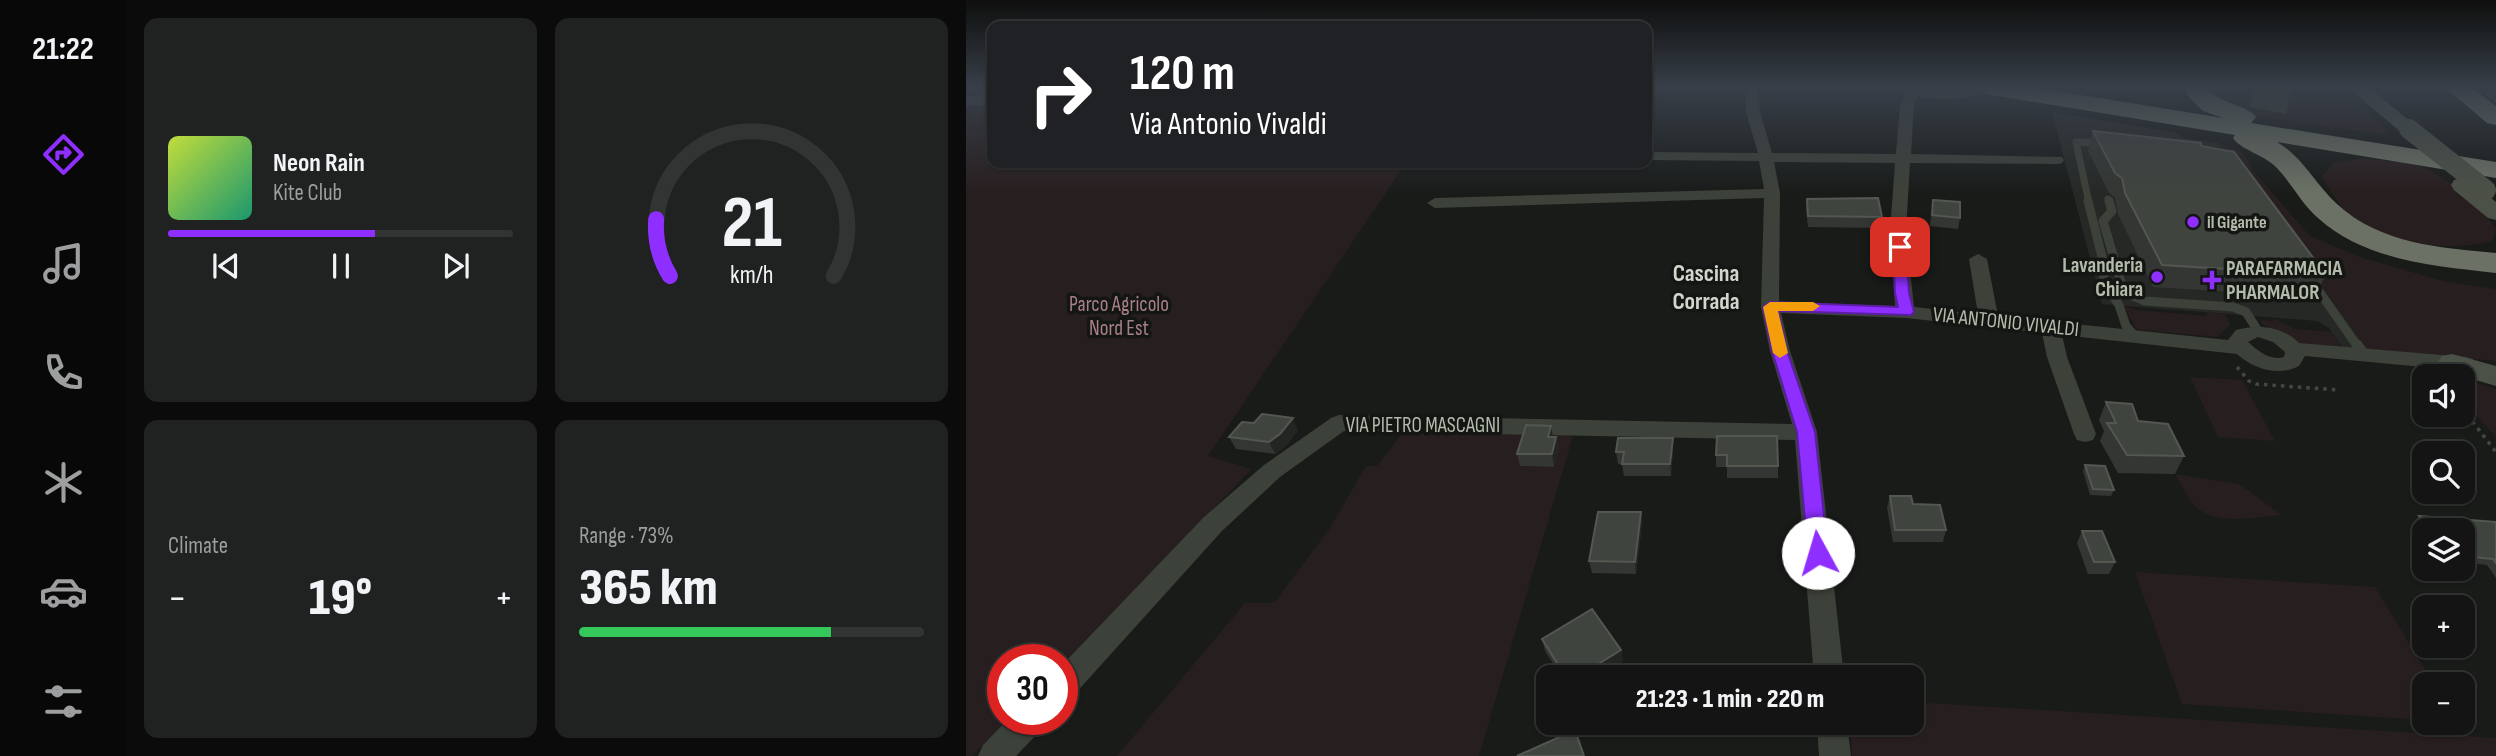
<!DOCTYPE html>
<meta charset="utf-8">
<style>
:root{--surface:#131413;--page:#202121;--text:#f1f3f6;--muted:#9d9ea0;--line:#323333;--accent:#8e2eff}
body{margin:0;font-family:"Sofia Sans Condensed",sans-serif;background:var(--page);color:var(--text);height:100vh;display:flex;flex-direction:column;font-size:26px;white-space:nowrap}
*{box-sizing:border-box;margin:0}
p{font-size:23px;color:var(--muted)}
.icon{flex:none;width:38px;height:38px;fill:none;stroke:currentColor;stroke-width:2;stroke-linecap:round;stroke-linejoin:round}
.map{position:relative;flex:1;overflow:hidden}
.drawer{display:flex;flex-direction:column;gap:18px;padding:18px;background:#0a0b0a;width:840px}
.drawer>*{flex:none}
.hud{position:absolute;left:21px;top:21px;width:665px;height:147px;border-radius:14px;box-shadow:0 2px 5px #0004,0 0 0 2px var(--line);background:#202124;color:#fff;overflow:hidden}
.buttons{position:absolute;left:1446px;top:364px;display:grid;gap:14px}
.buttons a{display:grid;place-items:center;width:63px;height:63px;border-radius:14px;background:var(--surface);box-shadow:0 2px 5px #0004,0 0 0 2px var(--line);font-size:35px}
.speed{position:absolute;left:21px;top:644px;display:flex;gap:14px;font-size:35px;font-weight:700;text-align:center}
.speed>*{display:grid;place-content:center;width:91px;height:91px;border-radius:50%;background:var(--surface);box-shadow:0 2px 5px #0004,0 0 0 2px var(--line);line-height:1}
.speed .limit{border:10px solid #d22;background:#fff;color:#111}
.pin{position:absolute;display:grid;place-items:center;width:60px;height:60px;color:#fff;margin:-30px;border-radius:14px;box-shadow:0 4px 10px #0006}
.me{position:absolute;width:77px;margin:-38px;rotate:354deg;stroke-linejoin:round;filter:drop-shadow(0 0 5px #0008)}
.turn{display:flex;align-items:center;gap:24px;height:147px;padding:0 28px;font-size:32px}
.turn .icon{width:91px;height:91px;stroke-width:2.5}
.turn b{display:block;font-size:49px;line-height:60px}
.big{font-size:52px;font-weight:800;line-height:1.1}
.drawer .widget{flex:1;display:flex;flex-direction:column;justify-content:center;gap:10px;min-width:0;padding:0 24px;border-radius:14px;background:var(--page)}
.drawer .dial{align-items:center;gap:0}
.dial svg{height:182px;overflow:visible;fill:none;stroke:var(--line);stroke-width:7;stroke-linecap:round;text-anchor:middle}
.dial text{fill:var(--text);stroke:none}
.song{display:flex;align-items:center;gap:21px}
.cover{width:84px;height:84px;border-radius:10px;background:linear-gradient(135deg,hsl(70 70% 55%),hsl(160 70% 35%))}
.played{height:7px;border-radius:4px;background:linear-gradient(90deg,var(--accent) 60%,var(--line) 60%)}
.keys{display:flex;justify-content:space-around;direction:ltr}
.heat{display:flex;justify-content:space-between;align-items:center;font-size:38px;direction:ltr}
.charge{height:10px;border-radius:5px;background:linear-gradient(90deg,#34c759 73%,var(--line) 0)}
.drawer .tiles{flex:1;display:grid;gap:18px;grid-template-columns:repeat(2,1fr)}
.trip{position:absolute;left:570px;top:665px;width:388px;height:70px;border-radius:14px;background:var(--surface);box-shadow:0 2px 5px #0004,0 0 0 2px var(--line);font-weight:800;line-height:70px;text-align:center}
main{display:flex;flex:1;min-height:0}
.menu{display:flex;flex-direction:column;width:126px;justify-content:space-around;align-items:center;background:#080808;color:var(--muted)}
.menu .icon{width:49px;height:49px}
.menu .selected{color:var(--accent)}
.menu b{font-size:32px;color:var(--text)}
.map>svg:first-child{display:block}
.built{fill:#252825}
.green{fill:#271e1f}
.water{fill:#3c412d}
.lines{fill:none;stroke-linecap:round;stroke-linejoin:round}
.path{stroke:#43483f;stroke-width:3.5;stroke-dasharray:3.5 5;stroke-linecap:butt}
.service-far2{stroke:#3c4139;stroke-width:7}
.service-far1{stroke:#3c4139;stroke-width:9}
.service{stroke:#3c4139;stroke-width:11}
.minor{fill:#3c4139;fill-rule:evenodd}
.tertiary{fill:#3c4139;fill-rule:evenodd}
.secondary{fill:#4c5147;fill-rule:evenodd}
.motorway{fill:#6b7265;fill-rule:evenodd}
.secondary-bridge{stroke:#4c5147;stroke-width:20}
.wall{fill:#333632}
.shaded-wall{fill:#232523}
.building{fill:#40443f;stroke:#525750;stroke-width:2}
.route{fill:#8e2eff;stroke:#5c1ea6;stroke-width:2}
.slow{fill:#f59e0b}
.poi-dot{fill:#8e2eff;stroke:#141614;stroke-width:2.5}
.labels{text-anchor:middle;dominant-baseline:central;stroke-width:7;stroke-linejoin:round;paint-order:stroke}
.far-poi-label{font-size:18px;font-weight:bold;fill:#b3bcaa;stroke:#141614;text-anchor:start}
.poi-label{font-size:21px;font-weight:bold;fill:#b3bcaa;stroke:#141614;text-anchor:end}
.park-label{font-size:21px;fill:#a88086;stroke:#141614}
.street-label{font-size:21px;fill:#b3bcaa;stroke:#141614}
.quarter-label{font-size:24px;font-weight:bold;fill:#d1d7cc;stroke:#141614}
</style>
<main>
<nav class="menu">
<b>21:22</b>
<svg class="icon selected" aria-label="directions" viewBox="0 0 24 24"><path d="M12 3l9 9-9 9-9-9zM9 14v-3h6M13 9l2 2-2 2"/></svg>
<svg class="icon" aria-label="music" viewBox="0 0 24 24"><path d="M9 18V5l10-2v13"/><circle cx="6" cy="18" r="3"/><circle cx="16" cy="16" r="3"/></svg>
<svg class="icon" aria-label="phone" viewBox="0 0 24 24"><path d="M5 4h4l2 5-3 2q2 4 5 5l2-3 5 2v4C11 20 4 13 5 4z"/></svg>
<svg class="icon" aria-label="climate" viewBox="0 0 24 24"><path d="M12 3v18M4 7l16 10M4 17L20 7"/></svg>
<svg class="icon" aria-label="car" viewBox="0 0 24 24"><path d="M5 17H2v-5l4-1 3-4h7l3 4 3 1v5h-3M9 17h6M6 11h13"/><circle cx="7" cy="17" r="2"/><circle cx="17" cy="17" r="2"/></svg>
<svg class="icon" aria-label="filters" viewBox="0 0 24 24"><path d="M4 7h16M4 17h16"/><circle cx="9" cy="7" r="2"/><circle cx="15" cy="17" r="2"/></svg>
</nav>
<section class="drawer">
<div class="tiles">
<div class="widget">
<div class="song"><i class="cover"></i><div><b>Neon Rain</b><p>Kite Club</p></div></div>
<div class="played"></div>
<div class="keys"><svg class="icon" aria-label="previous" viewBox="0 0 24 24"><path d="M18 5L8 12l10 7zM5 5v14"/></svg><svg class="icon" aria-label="pause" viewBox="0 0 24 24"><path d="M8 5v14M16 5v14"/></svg><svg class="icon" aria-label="next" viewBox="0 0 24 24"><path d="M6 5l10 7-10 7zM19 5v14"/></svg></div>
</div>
<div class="widget dial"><svg viewBox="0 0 100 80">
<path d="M14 69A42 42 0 1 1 86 69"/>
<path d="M14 69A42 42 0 0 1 8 44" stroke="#8e2eff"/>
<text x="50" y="56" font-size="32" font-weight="700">21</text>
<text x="50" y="72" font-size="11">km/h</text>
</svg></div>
<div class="widget"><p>Climate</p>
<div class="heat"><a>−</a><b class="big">19°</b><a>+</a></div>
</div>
<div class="widget"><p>Range · 73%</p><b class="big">365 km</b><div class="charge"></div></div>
</div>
</section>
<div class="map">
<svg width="1530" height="756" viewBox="0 0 1530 756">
<rect width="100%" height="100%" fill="#191b19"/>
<polygon class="built" points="1086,112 1210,133 1217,138 1252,143 1402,350 1377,348 1363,328 1351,321 1136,304"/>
<g class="green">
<polygon points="1245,88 1372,88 1413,122 1422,135 1281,115 1238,94"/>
<polygon points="26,101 26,163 440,163 242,456 286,469 96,664 96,660 37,660 37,719 42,719 6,756 0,756 0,103"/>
<polygon points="1252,143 1277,153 1290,174 1344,236 1391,256 1477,281 1530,289 1530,361 1402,350"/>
<path d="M1398,158C1417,161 1441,161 1459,168C1480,176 1519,210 1530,229L1526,241C1485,251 1446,246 1408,230C1402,227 1394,225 1388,220C1374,208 1365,192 1356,176L1368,163Z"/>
<polygon points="1158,306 1171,310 1241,316 1241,312 1259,314 1264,324 1252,337 1175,330 1169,327"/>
<polygon points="1308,318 1328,329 1366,332 1377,348 1329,343 1295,323 1296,320 1307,321"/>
<polygon points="1224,377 1276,380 1309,441 1252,437"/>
<polygon points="1496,379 1530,389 1530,437 1496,400"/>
<polygon points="442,426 609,429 513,756 151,756 279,603 308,603 364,528 400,466 411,466"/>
<path d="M1209,474L1273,484L1316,515C1291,517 1251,526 1230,507C1222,499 1215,484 1209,474Z"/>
<polygon points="1169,572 1409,587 1468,684 1458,684 1458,720 1216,704"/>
<polygon points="947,702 1530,738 1530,756 886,756 884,723 947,723"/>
</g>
<polygon class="water" points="1289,88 1325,88 1320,114 1284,107"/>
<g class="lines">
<g class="path">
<polyline points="1271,367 1283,381 1290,384 1373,390"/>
<polyline points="1496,408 1530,452"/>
</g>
<g class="service-far2">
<polyline points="1142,199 1143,203"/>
<polyline points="1123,203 1110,142 1138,143"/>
</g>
<g class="service-far1">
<polyline points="1122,201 1139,269 1137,281 1153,305 1160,326 1170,337"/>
<polyline points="1143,201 1146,211 1137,221 1158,292 1179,301 1267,307 1280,312 1292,331"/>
<polyline points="1345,280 1392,347"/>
</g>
<polyline class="service" points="1391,345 1398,355"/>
<g class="minor">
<path d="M779,88H791L794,112L806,153L930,154L934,104L944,89L949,88L954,92L948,104L945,154L1096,157L1098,160L1096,163L1091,164L944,163L940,231L948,307L1012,314L1003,259L1012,254L1021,259L1032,316L1262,340L1270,330C1293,324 1316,326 1333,343L1500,357L1507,359L1510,364L1507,369L1500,371L1339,356L1333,366C1312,377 1288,369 1271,354L1096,335L1101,357L1130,434L1127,440L1119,442L1111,440L1108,434L1081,357L1076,333L940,318L815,313L824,351L851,432L878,677H848L829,440L378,431L314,477L256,531L107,696L96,700V665L238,517L298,465L365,418L373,415L826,424L804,351L795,307L798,198L469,208L461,203L469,198L798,189L793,161L681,160V152L792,153L780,112ZM808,162L929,163L924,231L929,306L813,302L814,193ZM1292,337L1307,342L1319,352L1318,357C1304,361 1292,351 1282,342Z"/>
<polygon points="42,719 79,719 75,730 50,756 12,756 17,745"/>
<polygon points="851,723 881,723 885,756 853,756"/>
</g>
<g class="tertiary">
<path d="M927,88H1012L1015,92C1002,104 940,99 927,88Z"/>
<polygon points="26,94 26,104 0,106 0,96"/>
</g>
<g class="secondary">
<polygon points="1383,88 1404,88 1453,129 1450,133 1436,133"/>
<polygon points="1496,178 1504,180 1530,202 1530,220 1522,218 1488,190 1485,185 1488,180"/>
<polygon points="1486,354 1530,366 1530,386 1476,370 1471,363 1476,356"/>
</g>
<g class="motorway">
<path d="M1015,88H1072L1257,118L1237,111L1219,93L1220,88H1243V91C1257,104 1283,106 1290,117L1285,123L1530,162V178L1311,142C1337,157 1349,184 1371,204C1414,244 1475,248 1530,253V273C1470,266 1399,261 1352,218C1336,204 1326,184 1311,168C1299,155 1275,150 1267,138L1269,135L1026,95L1018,93Z"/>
<polygon points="1480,88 1506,88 1530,106 1530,125 1521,123"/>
</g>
<polyline class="secondary-bridge" points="1443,129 1520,190"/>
</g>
<g class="wall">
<polygon points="1524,88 1530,88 1530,103 1520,95"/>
<polygon points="1127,131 1235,146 1360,275 1348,297 1187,287 1152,214 1149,198 1143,193 1122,151"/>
<polygon points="841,199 916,217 915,228 842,227 840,209"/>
<polygon points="967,200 994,218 992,229 964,226"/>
<polygon points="1140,402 1172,421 1218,456 1209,474 1152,473 1134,441 1138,431 1133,420"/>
<polygon points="332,430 320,446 309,454 270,449 263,437"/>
<polygon points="811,436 812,466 812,478 761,478 761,467 750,467 750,455"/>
<polygon points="590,437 593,449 588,467 554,466 551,454"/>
<polygon points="707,450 705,476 658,476 656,464 652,464 650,452"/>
<polygon points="1119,465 1148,490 1145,496 1124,495 1117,471"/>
<polygon points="924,496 947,504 980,530 977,542 927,542 921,508"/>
<polygon points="675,512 676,524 670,574 626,573 623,561"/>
<polygon points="1453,516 1530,522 1530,578 1521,565 1496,562 1496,530 1458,530 1458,537 1448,522"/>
<polygon points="1116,531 1149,562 1143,574 1122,574 1111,543"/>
<polygon points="576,639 655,650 657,661 632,677 596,677 579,651"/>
</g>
<g class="shaded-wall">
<polygon points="327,418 332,430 320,446 309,454 303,442"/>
<polygon points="585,426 587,438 582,437"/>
<polygon points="590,437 593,449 588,467 586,454"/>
<polygon points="707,438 707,450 705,476 704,464"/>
<polygon points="675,512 676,524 670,574 669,562"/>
<polygon points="655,650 657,661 632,677 611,677"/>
</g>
<g class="building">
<polygon points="1127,131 1235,143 1235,146 1268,152 1360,275 1196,265 1159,193 1156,178 1149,173"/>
<polygon points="912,198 916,217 842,216 841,199"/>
<polygon points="967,200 994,202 994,218 966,215"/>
<polygon points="1140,402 1166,404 1172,421 1202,424 1218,456 1161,455 1141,423 1150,423"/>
<polygon points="296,414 327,418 314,434 303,442 263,437 276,422 288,423"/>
<polygon points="560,425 585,426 582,437 590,437 586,454 551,454"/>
<polygon points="751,436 811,436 812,466 761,466 761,455 750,455"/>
<polygon points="652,438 707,438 704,464 656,464 658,452 650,452"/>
<polygon points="1119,465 1139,466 1148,490 1127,489"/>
<polygon points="924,496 945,496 947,504 974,505 980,530 929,530"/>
<polygon points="632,512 675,512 669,562 623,561"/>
<polygon points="1453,516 1530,522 1530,563 1527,559 1496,556 1496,530 1462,530"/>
<polygon points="1116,531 1136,531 1149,562 1128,562"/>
<polygon points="626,609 655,650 611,677 600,677 576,639"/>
<polygon points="609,730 618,756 551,756"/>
</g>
<linearGradient id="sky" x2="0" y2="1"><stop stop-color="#0e0f0e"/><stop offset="0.45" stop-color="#383f49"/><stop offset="1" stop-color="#383f49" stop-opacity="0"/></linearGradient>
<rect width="1530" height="194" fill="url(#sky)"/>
<polygon class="route" points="934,243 940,247 943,293 948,312 945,315 812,311 821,351 849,432 862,553 859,559 852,561 845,559 842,553 831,432 806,351 797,307 804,302 932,307 929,293 927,247"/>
<polygon class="slow" points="804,302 847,302 854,306 847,311 812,311 822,353 814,358 807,353 797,307"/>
<g class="poi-dot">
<circle cx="1227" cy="222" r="7"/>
<circle cx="1191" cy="277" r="7"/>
<path d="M1242.5 269.5h7v7h7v7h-7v7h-7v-7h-7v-7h7z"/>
</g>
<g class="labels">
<g class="far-poi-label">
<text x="1241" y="222">il Gigante</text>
</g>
<g class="poi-label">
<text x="1177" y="265">Lavanderia<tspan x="1177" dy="24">Chiara</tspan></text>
<text x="1260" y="268" text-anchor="start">PARAFARMACIA<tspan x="1260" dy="24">PHARMALOR</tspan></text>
</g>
<g class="park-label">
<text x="153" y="304">Parco Agricolo<tspan x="153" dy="24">Nord Est</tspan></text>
</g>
<g class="street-label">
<text transform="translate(1040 322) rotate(6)">VIA ANTONIO VIVALDI</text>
<text x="457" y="425">VIA PIETRO MASCAGNI</text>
</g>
<g class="quarter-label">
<text x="740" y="273">Cascina<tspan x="740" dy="28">Corrada</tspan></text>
</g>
</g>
</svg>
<div class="buttons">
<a><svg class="icon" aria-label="sound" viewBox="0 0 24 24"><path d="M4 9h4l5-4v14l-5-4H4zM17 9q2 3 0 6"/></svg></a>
<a><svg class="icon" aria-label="search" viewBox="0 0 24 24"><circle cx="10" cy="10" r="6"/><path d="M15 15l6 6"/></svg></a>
<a><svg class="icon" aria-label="layers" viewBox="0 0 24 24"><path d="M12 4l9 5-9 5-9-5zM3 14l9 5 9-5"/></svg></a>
<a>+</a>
<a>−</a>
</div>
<div class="speed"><div class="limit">30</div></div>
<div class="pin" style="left:934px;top:247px;background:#d93025"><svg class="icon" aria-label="arrive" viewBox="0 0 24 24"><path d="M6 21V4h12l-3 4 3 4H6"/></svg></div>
<svg class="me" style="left:852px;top:553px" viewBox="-20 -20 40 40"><circle r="19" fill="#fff"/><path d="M0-13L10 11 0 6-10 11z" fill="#8e2eff"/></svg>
<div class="trip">21:23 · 1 min · 220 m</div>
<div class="hud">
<div class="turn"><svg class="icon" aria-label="right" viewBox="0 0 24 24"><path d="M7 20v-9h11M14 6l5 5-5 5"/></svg><div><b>120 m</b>Via Antonio Vivaldi</div></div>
</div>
</div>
</main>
